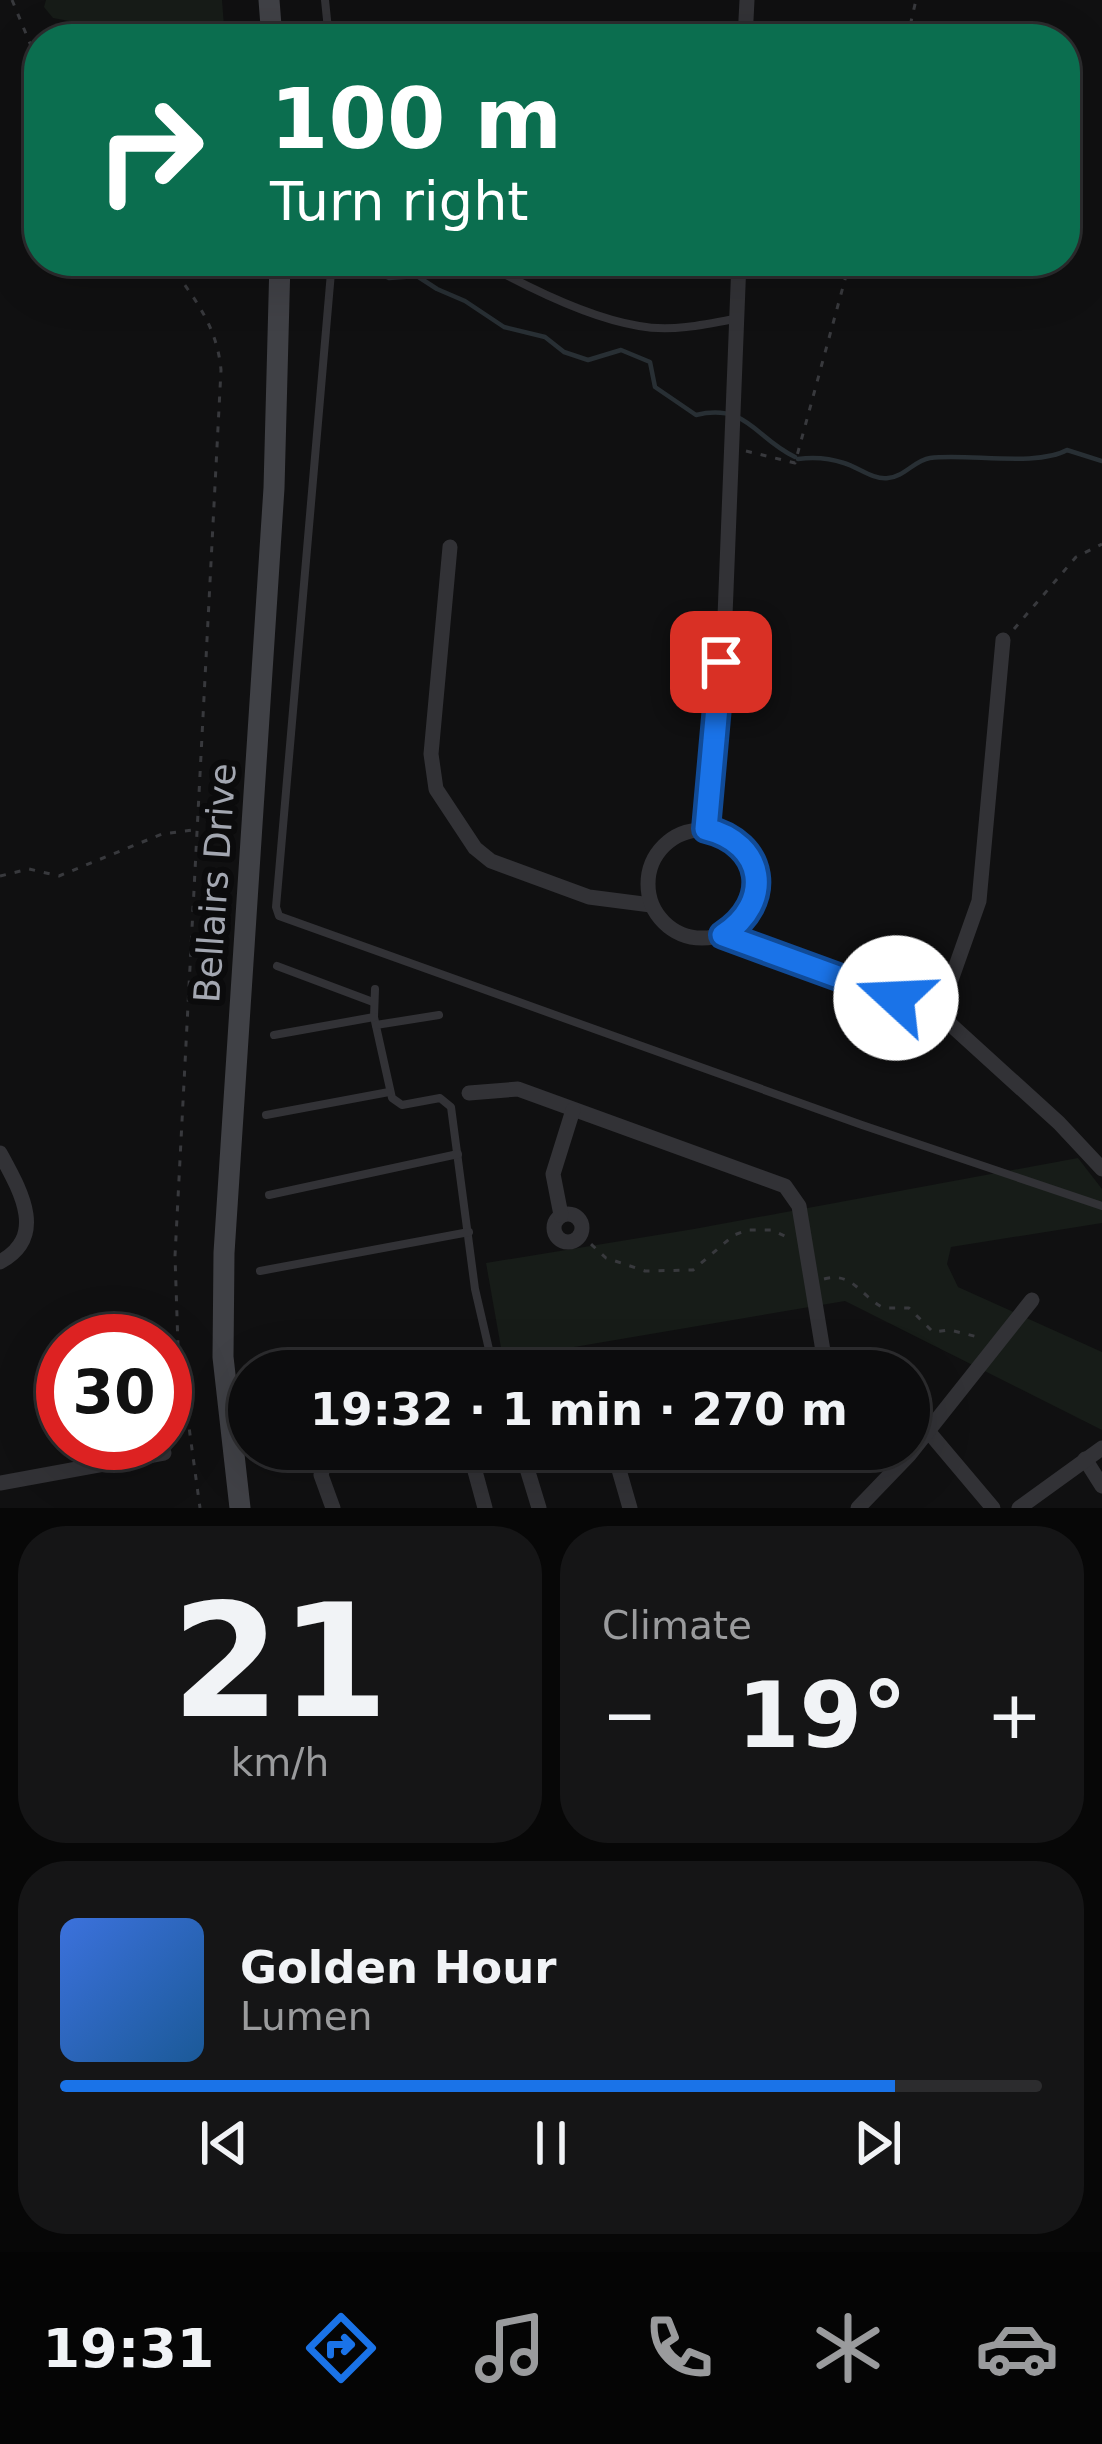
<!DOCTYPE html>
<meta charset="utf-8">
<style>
:root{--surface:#0c0c0d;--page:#151516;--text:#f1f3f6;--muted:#9a9b9d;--line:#2c2c2e;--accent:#1a73e8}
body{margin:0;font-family:"DejaVu Sans",sans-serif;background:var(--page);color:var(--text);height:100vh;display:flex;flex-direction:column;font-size:45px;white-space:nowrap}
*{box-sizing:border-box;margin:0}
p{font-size:39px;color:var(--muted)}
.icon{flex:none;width:66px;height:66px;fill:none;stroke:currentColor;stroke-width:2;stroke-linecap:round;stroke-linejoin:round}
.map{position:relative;height:1508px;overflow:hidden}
.drawer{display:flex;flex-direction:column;gap:18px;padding:18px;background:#070707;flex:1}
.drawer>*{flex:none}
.hud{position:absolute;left:24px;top:24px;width:1056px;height:252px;border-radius:48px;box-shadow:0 12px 48px #0002,0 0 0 3px var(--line);background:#0b6e4f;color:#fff;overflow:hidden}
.speed{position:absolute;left:36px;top:1314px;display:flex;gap:24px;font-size:60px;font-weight:700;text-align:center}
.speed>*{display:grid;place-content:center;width:156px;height:156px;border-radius:50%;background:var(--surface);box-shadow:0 12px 48px #0002,0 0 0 3px var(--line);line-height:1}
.speed .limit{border:18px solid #d22;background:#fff;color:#111}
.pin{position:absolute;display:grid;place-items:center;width:102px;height:102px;color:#fff;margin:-51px;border-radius:24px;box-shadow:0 6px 18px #0006}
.me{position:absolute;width:132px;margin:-66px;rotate:290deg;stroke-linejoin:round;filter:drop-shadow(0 0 9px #0008)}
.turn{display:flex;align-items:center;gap:42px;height:252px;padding:0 48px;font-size:54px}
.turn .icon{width:156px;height:156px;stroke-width:2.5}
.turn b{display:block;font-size:84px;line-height:102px}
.big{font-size:90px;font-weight:700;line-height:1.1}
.drawer .widget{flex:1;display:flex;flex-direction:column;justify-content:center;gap:18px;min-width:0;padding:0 42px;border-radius:48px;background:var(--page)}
.drawer .dial{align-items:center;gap:0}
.dial b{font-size:156px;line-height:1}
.song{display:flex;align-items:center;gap:36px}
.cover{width:144px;height:144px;border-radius:18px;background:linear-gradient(135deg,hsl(220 70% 55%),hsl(210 70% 35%))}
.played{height:12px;border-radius:6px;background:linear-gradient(90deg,var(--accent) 85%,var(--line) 85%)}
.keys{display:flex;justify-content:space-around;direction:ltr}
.heat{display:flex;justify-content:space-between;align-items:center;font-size:66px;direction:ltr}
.drawer .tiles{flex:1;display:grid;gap:18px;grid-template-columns:1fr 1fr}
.widget:last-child{grid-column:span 2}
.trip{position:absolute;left:228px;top:1350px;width:702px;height:120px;border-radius:60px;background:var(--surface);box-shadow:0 12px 48px #0002,0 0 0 3px var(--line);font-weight:700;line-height:120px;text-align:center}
.tab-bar{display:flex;height:192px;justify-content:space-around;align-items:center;background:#050505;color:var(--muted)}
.tab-bar .icon{width:84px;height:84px}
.tab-bar .selected{color:var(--accent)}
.tab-bar b{font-size:54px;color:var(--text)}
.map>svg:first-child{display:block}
.green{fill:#171c18}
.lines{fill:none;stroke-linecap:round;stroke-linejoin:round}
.stream{stroke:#282f34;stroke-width:4.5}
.path{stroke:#38393d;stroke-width:3;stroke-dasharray:6 9;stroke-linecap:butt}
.lane{stroke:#323236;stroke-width:8}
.street{stroke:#323236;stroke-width:15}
.secondary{stroke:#404146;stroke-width:21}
.route-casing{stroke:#114b97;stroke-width:30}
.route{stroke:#1a73e8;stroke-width:21}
.labels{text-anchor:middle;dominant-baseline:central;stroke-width:12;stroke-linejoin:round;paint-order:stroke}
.street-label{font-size:36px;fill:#a3a7b1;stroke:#0b0b0c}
</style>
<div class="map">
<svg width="1102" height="1508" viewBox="0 0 1102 1508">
<rect width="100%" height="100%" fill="#101011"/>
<g class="green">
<polygon points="46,0 222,0 225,39 76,39 69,21 53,18 44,7"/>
<polygon points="1078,1158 1102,1189 1102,1223 951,1247 947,1264 958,1287 1102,1352 1102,1430 845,1301 503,1359 486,1263 694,1229"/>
</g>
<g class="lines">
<g class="stream">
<polyline points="312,261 313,265"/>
<path d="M353,261L389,278L417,276L437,289L465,301L504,327L545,337L564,352L588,360L621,350L650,362L655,387L696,415C747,403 755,438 795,457"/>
<path d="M798,459C813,457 829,458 844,463C858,467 873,480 888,478C904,477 915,460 930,458C966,453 1037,467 1067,450L1102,461"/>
</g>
<g class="path">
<polyline points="12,0 39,65"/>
<polyline points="907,39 916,0"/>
<path d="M167,261C193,296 217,325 221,370L175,1256L178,1346L200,1508"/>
<polyline points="746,451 795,463 850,261"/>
<polyline points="1014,629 1076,557 1102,544"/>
<polyline points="0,876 29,869 59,876 162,834 193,830"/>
<polyline points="580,1234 606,1258 645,1271 693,1270 734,1235 748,1230 772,1230 791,1239"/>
<path d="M824,1279C853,1271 861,1297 884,1308H909L933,1332L950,1330L982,1338"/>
</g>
<g class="lane">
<polyline points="325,0 329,39"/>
<polyline points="332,261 276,907 279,916 862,1125 1102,1206"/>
<path d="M480,261C525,286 588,318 639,326C670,332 704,325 734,319"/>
<polyline points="277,966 373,1002"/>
<polyline points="375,989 374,1017 392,1098 402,1105 440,1098 451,1107 475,1289 494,1371"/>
<polyline points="376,1025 439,1015"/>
<polyline points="274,1035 374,1017"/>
<polyline points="266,1115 389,1092"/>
<polyline points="269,1195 458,1154"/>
<polyline points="260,1271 469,1232"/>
</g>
<g class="street">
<polyline points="745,39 747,0"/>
<polyline points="450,547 431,754 436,789 475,848 491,861 589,897 651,905"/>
<polyline points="705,829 725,616 739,261"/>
<circle cx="702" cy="884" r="54"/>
<polyline points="723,935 939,1014 1059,1123 1102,1169"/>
<polyline points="939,1014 979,901 1003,640"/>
<polyline points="469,1093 518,1089 785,1186 799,1206 826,1369"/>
<path d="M0,1153C20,1190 48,1236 0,1262"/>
<circle cx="568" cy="1228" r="14"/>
<polyline points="561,1215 553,1174 573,1110"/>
<polyline points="909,1418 928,1431 993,1508"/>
<polyline points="328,1449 321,1475 333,1508"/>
<polyline points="469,1449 485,1508"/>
<polyline points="521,1449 539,1508"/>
<polyline points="613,1449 630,1508"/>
<polyline points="1085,1459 1102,1486"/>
<polyline points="0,1483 164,1453"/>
<polyline points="858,1508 909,1455 1032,1300"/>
<polyline points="1019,1508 1102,1448"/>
</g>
<g class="secondary">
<polyline points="269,0 272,39"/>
<polyline points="240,1508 223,1357 224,1253 274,488 280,261"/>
</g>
</g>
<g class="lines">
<g class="route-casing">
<path id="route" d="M721,662L706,829C765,843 774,902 723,935L896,998"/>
</g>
<use href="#route" class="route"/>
</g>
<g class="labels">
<g class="street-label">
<text transform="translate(215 883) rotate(-86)">Bellairs Drive</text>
</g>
</g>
</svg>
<div class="speed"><div class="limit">30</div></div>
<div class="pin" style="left:721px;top:662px;background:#d93025"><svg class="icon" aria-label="arrive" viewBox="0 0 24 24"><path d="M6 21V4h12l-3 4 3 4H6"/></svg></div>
<svg class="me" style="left:896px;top:998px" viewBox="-20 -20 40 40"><circle r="19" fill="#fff"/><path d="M0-13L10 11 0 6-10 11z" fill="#1a73e8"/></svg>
<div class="trip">19:32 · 1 min · 270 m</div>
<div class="hud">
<div class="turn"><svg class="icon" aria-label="right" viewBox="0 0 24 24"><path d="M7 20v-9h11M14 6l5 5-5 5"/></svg><div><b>100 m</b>Turn right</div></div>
</div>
</div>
<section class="drawer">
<div class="tiles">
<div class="widget dial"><b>21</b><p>km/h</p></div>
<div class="widget"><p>Climate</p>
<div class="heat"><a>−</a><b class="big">19°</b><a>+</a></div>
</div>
<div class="widget">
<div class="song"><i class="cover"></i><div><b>Golden Hour</b><p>Lumen</p></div></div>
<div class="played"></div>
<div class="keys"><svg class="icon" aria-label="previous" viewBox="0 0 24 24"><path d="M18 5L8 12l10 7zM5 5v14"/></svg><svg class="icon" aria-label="pause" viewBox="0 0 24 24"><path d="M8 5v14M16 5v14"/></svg><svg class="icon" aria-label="next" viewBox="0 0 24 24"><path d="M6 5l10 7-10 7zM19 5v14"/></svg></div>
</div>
</div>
</section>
<nav class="tab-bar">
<b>19:31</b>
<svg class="icon selected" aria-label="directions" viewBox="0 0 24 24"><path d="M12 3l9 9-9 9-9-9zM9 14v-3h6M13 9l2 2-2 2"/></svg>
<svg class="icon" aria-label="music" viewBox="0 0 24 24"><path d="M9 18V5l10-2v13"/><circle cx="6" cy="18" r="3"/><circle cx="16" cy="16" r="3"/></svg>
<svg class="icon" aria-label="phone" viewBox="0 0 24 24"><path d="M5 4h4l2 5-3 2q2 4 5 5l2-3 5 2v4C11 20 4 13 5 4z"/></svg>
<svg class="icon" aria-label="climate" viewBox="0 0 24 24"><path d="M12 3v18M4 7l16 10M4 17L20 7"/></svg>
<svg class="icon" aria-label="car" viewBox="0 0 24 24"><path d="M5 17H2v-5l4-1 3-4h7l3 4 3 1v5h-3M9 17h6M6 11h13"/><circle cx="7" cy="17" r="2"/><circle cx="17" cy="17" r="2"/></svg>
</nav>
